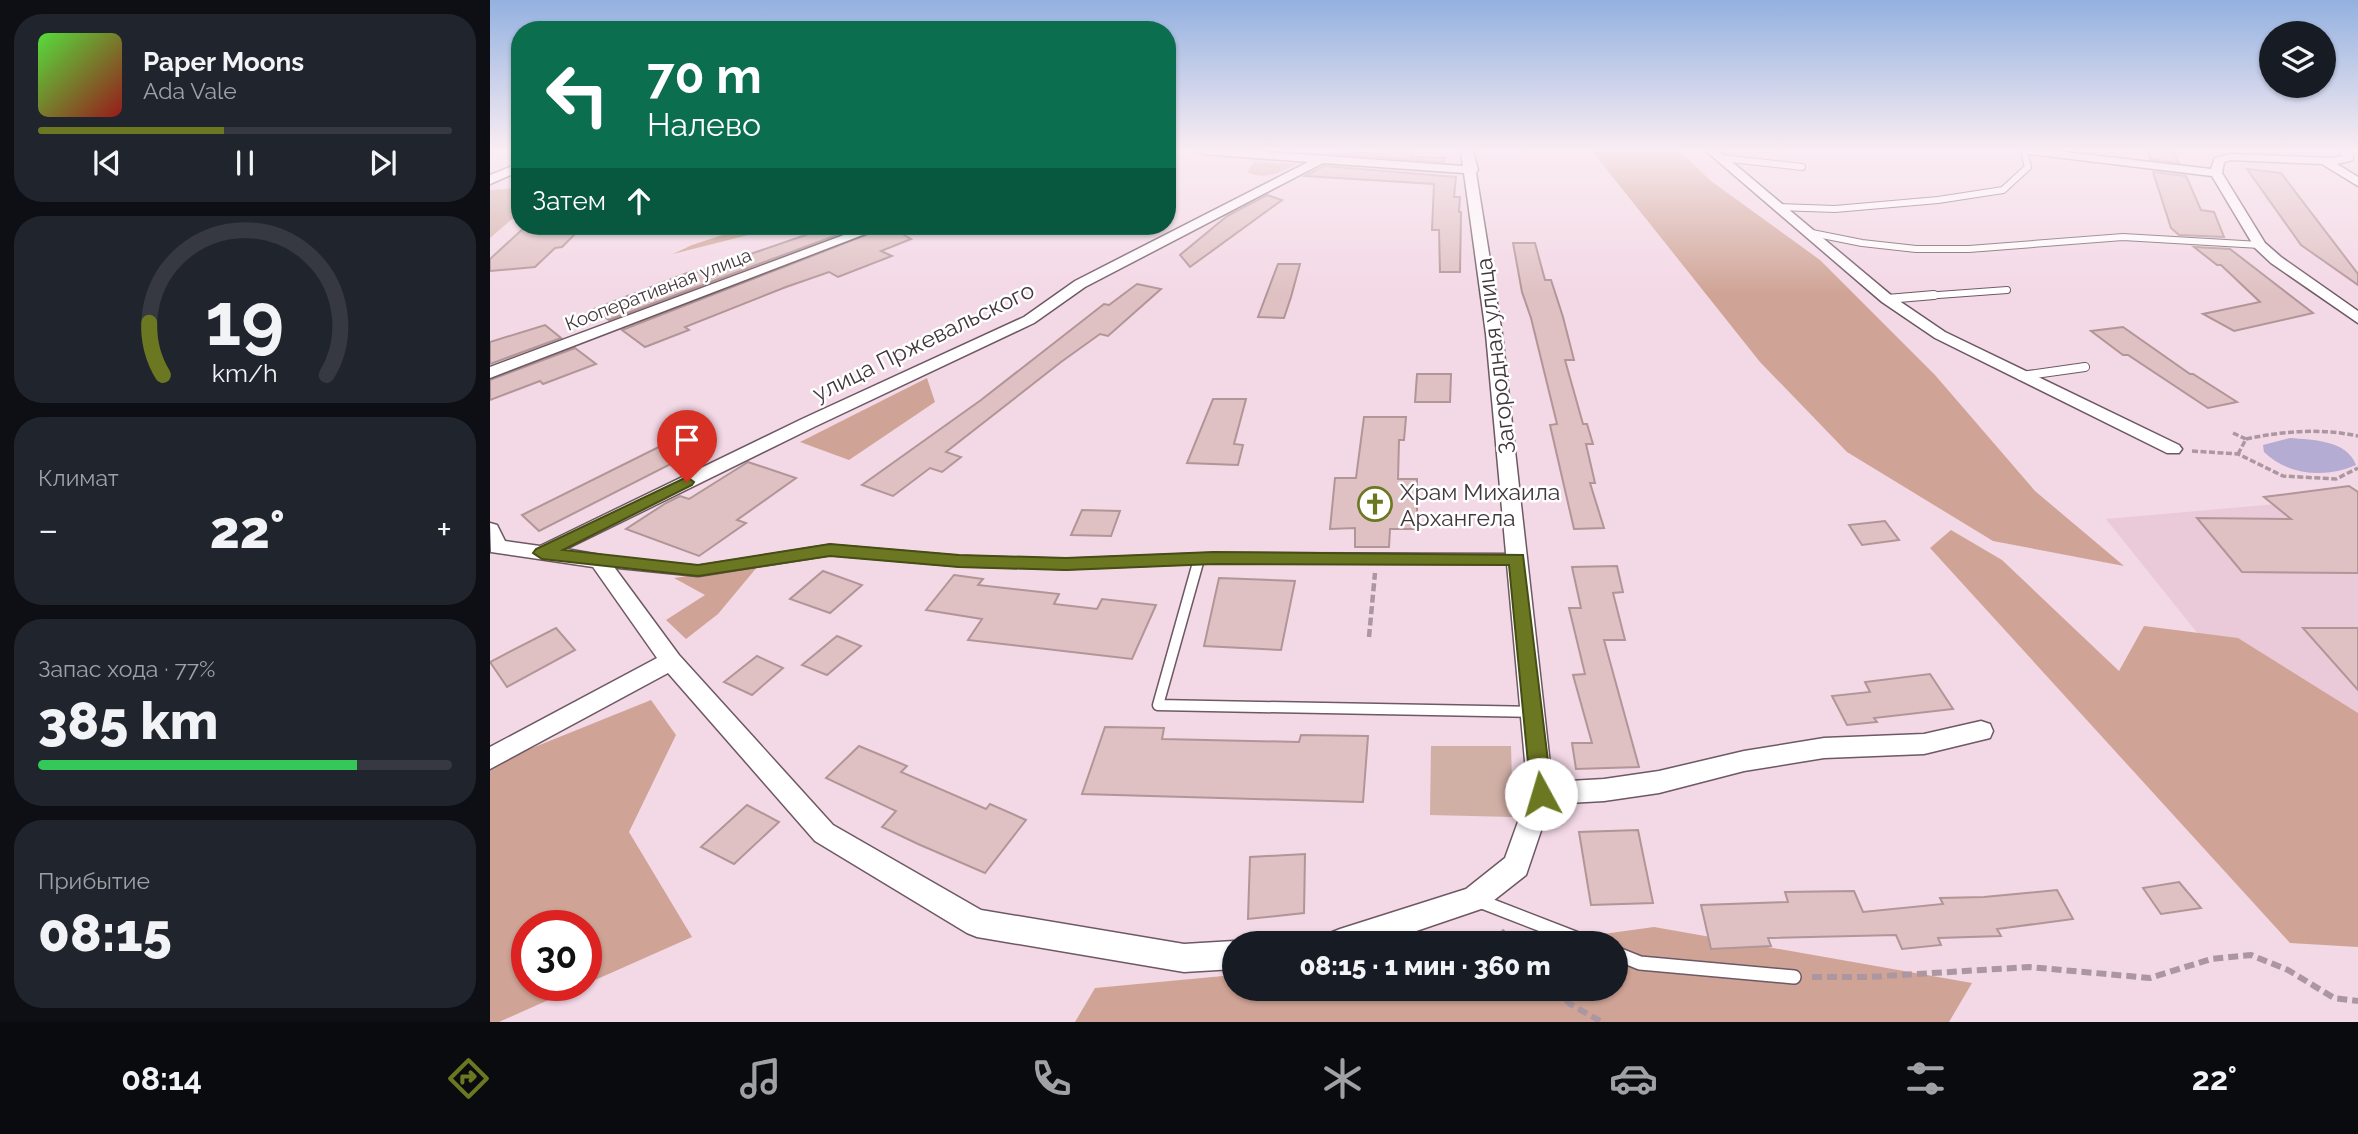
<!DOCTYPE html>
<html lang="ru">
<meta charset="utf-8">
<style>
:root{--surface:#171b24;--page:#20242c;--text:#f1f3f6;--muted:#9ea1a6;--line:#363941;--accent:#6c7721}
body{margin:0;font-family:Raleway,sans-serif;background:var(--page);color:var(--text);height:100vh;display:flex;flex-direction:column;font-size:26px;white-space:nowrap}
*{box-sizing:border-box;margin:0}
p{font-size:23px;color:var(--muted)}
.icon{flex:none;width:38px;height:38px;fill:none;stroke:currentColor;stroke-width:2;stroke-linecap:round;stroke-linejoin:round}
.map{position:relative;flex:1;overflow:hidden}
.side{display:flex;flex-direction:column;gap:14px;padding:14px;background:#0d0f14;width:490px}
.side>*{flex:none}
.top-card{position:absolute;left:21px;top:21px;width:665px;height:214px;border-radius:28px;box-shadow:0 2px 5px #0004;background:#0b6e4f;color:#fff;overflow:hidden}
.controls{position:absolute;left:1769px;top:21px;display:grid;gap:14px}
.controls a{display:grid;place-items:center;width:77px;height:77px;border-radius:50%;background:var(--surface);box-shadow:0 2px 5px #0004;font-size:35px}
.speed{position:absolute;left:21px;top:910px;display:flex;gap:14px;font-size:35px;font-weight:700;text-align:center}
.speed>*{display:grid;place-content:center;width:91px;height:91px;border-radius:50%;background:var(--surface);box-shadow:0 2px 5px #0004;line-height:1}
.speed .limit{border:10px solid #d22;background:#fff;color:#111}
.pin{position:absolute;display:grid;place-items:center;width:60px;height:60px;color:#fff;margin:-72px -30px;border-radius:50% 50% 50% 0;rotate:-45deg;box-shadow:0 0 7px #0007}
.pin .icon{rotate:45deg}
.me{position:absolute;width:77px;margin:-38px;rotate:354deg;stroke-linejoin:round;filter:drop-shadow(0 0 5px #0008)}
.turn{display:flex;align-items:center;gap:24px;height:147px;padding:0 21px;font-size:32px}
.turn .icon{width:91px;height:91px;stroke-width:2.5}
.turn b{display:block;font-size:49px;line-height:60px}
.then{display:flex;align-items:center;height:66px;padding:0 21px;background:#0003;gap:14px;font-size:26px}
.big{font-size:52px;font-weight:800;line-height:1.1}
.side .card{flex:1;display:flex;flex-direction:column;justify-content:center;gap:10px;min-width:0;padding:0 24px;border-radius:28px;background:var(--page)}
.side .dial{align-items:center;gap:0}
.dial svg{height:182px;overflow:visible;fill:none;stroke:var(--line);stroke-width:7;stroke-linecap:round;text-anchor:middle}
.dial text{fill:var(--text);stroke:none}
.song{display:flex;align-items:center;gap:21px}
.cover{width:84px;height:84px;border-radius:10px;background:linear-gradient(135deg,hsl(110 70% 55%),hsl(0 70% 35%))}
.played{height:7px;border-radius:4px;background:linear-gradient(90deg,var(--accent) 45%,var(--line) 45%)}
.keys{display:flex;justify-content:space-around;direction:ltr}
.heat{display:flex;justify-content:space-between;align-items:center;font-size:38px;direction:ltr}
.charge{height:10px;border-radius:5px;background:linear-gradient(90deg,#34c759 77%,var(--line) 0)}
.trip{position:absolute;left:732px;top:931px;width:406px;height:70px;border-radius:35px;background:var(--surface);box-shadow:0 2px 5px #0004;font-weight:800;line-height:70px;text-align:center}
.tab-bar{display:flex;height:112px;justify-content:space-around;align-items:center;background:#090b0e;color:var(--muted)}
.tab-bar .icon{width:49px;height:49px}
.tab-bar .active{color:var(--accent)}
.tab-bar b{font-size:32px;color:var(--text)}
main{display:flex;flex:1;min-height:0}
.map>svg:first-child{display:block}
.built{fill:#eac9d9}
.green{fill:#d0afa5}
.forest{fill:#cfa496}
.water{fill:#b4acd3}
.building{fill:#dfc1c3;stroke:#b19597;stroke-width:2}
.lines{fill:none;stroke-linecap:round;stroke-linejoin:round}
.service-far3-casing{stroke:#6e5863;stroke-width:8}
.service-far2-casing{stroke:#6e5863;stroke-width:10}
.service-far1-casing{stroke:#6e5863;stroke-width:13}
.service-casing{stroke:#6e5863;stroke-width:16}
.minor-casing{stroke:#6e5863;stroke-width:3}
.path-far2{stroke:#ac97a1;stroke-width:3.5;stroke-dasharray:6 2.5;stroke-linecap:butt}
.path-far1{stroke:#ac97a1;stroke-width:4.5;stroke-dasharray:8 3.5;stroke-linecap:butt}
.path{stroke:#ac97a1;stroke-width:6;stroke-dasharray:10 5;stroke-linecap:butt}
.service-far3{stroke:#fff;stroke-width:6}
.service-far2{stroke:#fff;stroke-width:8}
.service-far1{stroke:#fff;stroke-width:10}
.service{stroke:#fff;stroke-width:13}
.minor{fill:#fff;fill-rule:evenodd}
.route{fill:#6c7721;stroke:#464d15;stroke-width:2}
.labels{text-anchor:middle;dominant-baseline:central;stroke-width:5;stroke-linejoin:round;paint-order:stroke}
.far-street-label{font-size:19px;fill:#41373c;stroke:#fff}
.street-label{font-size:23px;fill:#41373c;stroke:#fff}
.poi-label{font-size:23px;fill:#41373c;stroke:#fff;text-anchor:start}
</style>
<main>
<section class="side">
<div class="card">
<div class="song"><i class="cover"></i><div><b>Paper Moons</b><p>Ada Vale</p></div></div>
<div class="played"></div>
<div class="keys"><svg class="icon" aria-label="previous" viewBox="0 0 24 24"><path d="M18 5L8 12l10 7zM5 5v14"/></svg><svg class="icon" aria-label="pause" viewBox="0 0 24 24"><path d="M8 5v14M16 5v14"/></svg><svg class="icon" aria-label="next" viewBox="0 0 24 24"><path d="M6 5l10 7-10 7zM19 5v14"/></svg></div>
</div>
<div class="card dial"><svg viewBox="0 0 100 80">
<path d="M14 69A42 42 0 1 1 86 69"/>
<path d="M14 69A42 42 0 0 1 8 46" stroke="#6c7721"/>
<text x="50" y="56" font-size="32" font-weight="700">19</text>
<text x="50" y="72" font-size="11">km/h</text>
</svg></div>
<div class="card"><p>Климат</p>
<div class="heat"><a>−</a><b class="big">22°</b><a>+</a></div>
</div>
<div class="card"><p>Запас хода · 77%</p><b class="big">385 km</b><div class="charge"></div></div>
<div class="card"><p>Прибытие</p><b class="big">08:15</b></div>
</section>
<div class="map">
<svg width="1868" height="1022" viewBox="0 0 1868 1022">
<rect width="100%" height="100%" fill="#f3d8e5"/>
<polygon class="built" points="1868,497 1868,743 1729,660 1616,519"/>
<g class="green">
<path d="M764,162L807,164C790,172 776,181 757,172Z"/>
<polygon points="30,188 30,212 0,238 0,190"/>
<polygon points="941,746 1021,746 1023,817 940,815"/>
</g>
<g class="forest">
<polygon points="1102,151 1189,151 1221,181 1330,260 1445,375 1545,491 1634,566 1503,541 1357,452 1270,362"/>
<polygon points="260,226 294,226 183,254 202,245"/>
<polygon points="437,378 445,402 359,460 310,442"/>
<polygon points="1461,530 1512,560 1629,671 1654,626 1748,638 1868,713 1868,947 1800,943 1440,548"/>
<polygon points="268,566 228,614 196,639 176,620 215,595 184,578"/>
<polygon points="161,700 186,735 139,832 202,937 96,984 96,926 37,926 37,985 92,985 9,1022 0,1022 0,765"/>
<polygon points="1164,927 1482,983 1459,1022 585,1022 605,988 744,975 744,989 1125,989 1125,943 1048,943"/>
</g>
<path class="water" d="M1800,438C1823,440 1857,440 1866,465C1837,478 1798,476 1774,452L1773,445Z"/>
<g class="building">
<polygon points="892,151 923,151 921,157 955,158 954,162 849,154 853,152 891,154"/>
<polygon points="1658,151 1682,151 1689,163 1660,159"/>
<polygon points="834,166 966,177 964,197 970,197 969,212 971,212 970,272 950,272 949,230 942,230 944,184 815,176"/>
<polygon points="1757,169 1791,173 1868,274 1868,285 1811,245"/>
<polygon points="1663,172 1696,176 1711,210 1724,212 1734,237 1689,235 1681,228"/>
<polygon points="777,195 792,200 700,267 690,255 737,216"/>
<polygon points="36,226 93,226 72,247 65,248 45,267 0,271 0,259"/>
<polygon points="342,226 371,226 119,320 104,309 202,271 205,273"/>
<polygon points="399,226 421,239 391,251 402,256 348,277 339,272 296,287 195,327 199,330 155,347 132,330"/>
<polygon points="1023,243 1045,243 1055,280 1061,280 1073,317 1084,360 1075,360 1093,424 1097,424 1103,444 1096,444 1105,483 1100,483 1114,528 1084,529 1060,425 1067,424 1041,318 1032,292"/>
<polygon points="1704,247 1740,249 1823,313 1744,331 1713,314 1770,302 1731,265 1727,265"/>
<polygon points="788,264 810,264 801,297 794,318 768,317"/>
<polygon points="647,284 671,289 618,336 610,334 571,362 456,452 471,457 452,472 440,468 403,496 372,485 491,400 614,304 619,305"/>
<polygon points="55,325 71,338 0,364 0,342"/>
<polygon points="1633,327 1700,374 1703,374 1747,402 1718,408 1638,355 1633,355 1601,331"/>
<polygon points="85,348 106,364 53,384 50,381 0,400 0,380"/>
<polygon points="927,374 961,374 960,402 925,402"/>
<polygon points="723,399 756,399 744,444 753,445 748,465 697,463"/>
<polygon points="874,417 916,417 914,440 909,440 908,479 927,479 927,529 900,529 899,547 865,547 865,528 840,529 845,478 866,478"/>
<polygon points="201,431 222,443 49,531 32,515"/>
<polygon points="258,462 306,478 247,520 256,523 209,556 136,529 176,503 190,496 199,499"/>
<polygon points="1859,486 1868,492 1868,573 1752,572 1707,518 1801,519 1774,497"/>
<polygon points="592,510 630,511 621,536 581,535"/>
<polygon points="1395,521 1409,540 1372,545 1359,525"/>
<polygon points="1127,566 1133,592 1123,593 1135,640 1114,640 1149,767 1086,769 1082,743 1102,743 1083,675 1095,674 1079,608 1091,608 1082,567"/>
<polygon points="333,571 372,585 340,613 300,599"/>
<polygon points="464,575 493,579 488,585 569,594 564,604 607,609 612,599 666,605 642,659 478,640 492,619 436,610"/>
<polygon points="729,578 805,581 791,650 714,646"/>
<polygon points="66,628 85,650 17,687 0,662"/>
<polygon points="1813,628 1868,628 1868,690"/>
<polygon points="347,636 371,646 337,675 312,665"/>
<polygon points="267,656 293,668 262,695 234,682"/>
<polygon points="1440,674 1463,709 1384,718 1387,722 1357,725 1342,696 1380,692 1375,682"/>
<polygon points="615,727 674,728 672,739 809,742 811,735 878,736 873,802 592,794"/>
<polygon points="369,746 417,766 411,772 496,809 500,804 536,820 495,873 428,844 392,827 406,811 336,778"/>
<polygon points="257,805 289,822 244,864 211,847"/>
<polygon points="1148,830 1163,903 1101,905 1089,832"/>
<polygon points="815,854 814,913 758,919 760,857"/>
<polygon points="1689,882 1711,908 1671,914 1653,888"/>
<polygon points="1567,890 1583,919 1507,929 1511,936 1448,938 1451,945 1412,949 1406,935 1278,938 1281,946 1221,949 1211,905 1298,902 1295,892 1364,891 1373,912 1453,904 1450,898 1494,897"/>
</g>
<g class="lines">
<g class="service-far3-casing">
<g id="service-far3">
<polyline points="1231,158 1312,167"/>
<polyline points="1288,207 1345,209 1448,200 1513,190 1538,167 1534,151"/>
<polyline points="1317,232 1372,243 1426,249 1479,249 1633,237 1770,245"/>
<polyline points="1421,297 1517,290"/>
</g>
</g>
<g class="service-far2-casing">
<g id="service-far2">
<polyline points="1397,299 1444,295"/>
<polyline points="1531,376 1595,367"/>
</g>
</g>
<g class="service-far1-casing">
<g id="service-far1">
<polyline points="709,559 668,705 1043,712"/>
<polyline points="109,561 208,571 340,550 469,561 576,564 724,558 1027,559"/>
</g>
</g>
<g class="service-casing">
<g id="service">
<polyline points="987,900 1098,943"/>
<polyline points="1125,953 1150,963 1304,977"/>
</g>
</g>
<g class="minor-casing">
<g id="minor">
<polygon points="707,151 765,151 973,166 971,151 983,151 988,170 986,173 1012,334 1062,782 1114,779 1169,771 1254,751 1334,738 1434,734 1491,721 1500,724 1503,731 1500,738 1434,754 1334,758 1254,771 1169,793 1114,801 1060,804 1036,875 994,908 891,943 836,943 840,933 850,929 976,889 1015,858 1038,794 996,334 974,173 833,163 595,287 544,323 324,427 76,549 116,556 189,655 343,825 491,910 694,944 744,941 750,943 744,943 744,969 694,972 487,937 477,933 325,841 178,673 0,769 0,747 167,658 103,567 1,552 0,523 7,525 15,541 50,546 312,419 534,317 585,281 818,162 713,154"/>
<polygon points="1216,151 1229,151 1402,296 1455,332 1689,445 1692,449 1689,453 1677,453 1445,338 1392,302"/>
<polygon points="1533,151 1566,151 1721,169 1725,158 1741,154 1844,158 1852,156 1850,151 1862,151 1863,160 1847,164 1868,177 1868,186 1832,164 1741,160 1734,162 1732,173 1775,243 1791,257 1868,311 1868,323 1781,263 1765,248 1722,176 1539,154"/>
<polygon points="30,163 30,171 0,184 0,175"/>
<polygon points="378,226 396,226 0,378 0,367"/>
</g>
</g>
<g class="path-far2">
<polyline points="1743,433 1756,439"/>
<polyline points="1702,451 1748,454 1793,476 1846,479 1868,468"/>
<path d="M1748,454L1756,439C1794,431 1830,428 1868,436"/>
</g>
<polyline class="path-far1" points="879,637 885,573"/>
<g class="path">
<polyline points="1011,931 1024,943"/>
<polyline points="1322,977 1379,977 1539,967 1660,978 1721,959 1761,955 1798,970 1844,998 1868,1001"/>
<polyline points="1066,989 1080,1004 1112,1022"/>
</g>
<use href="#service-far3" class="service-far3"/>
<use href="#service-far2" class="service-far2"/>
<use href="#service-far1" class="service-far1"/>
<use href="#service" class="service"/>
<use href="#minor" class="minor"/>
</g>
<linearGradient id="sky" x2="0" y2="1"><stop stop-color="#93b1e0"/><stop offset="0.51" stop-color="#faedf3"/><stop offset="1" stop-color="#faedf3" stop-opacity="0"/></linearGradient>
<rect width="1868" height="294" fill="url(#sky)"/>
<polygon class="route" points="197,477 204,482 202,485 73,550 208,565 340,544 469,555 576,558 724,552 1033,555 1062,794 1059,801 1051,804 1044,801 1041,794 1019,565 724,564 576,570 469,567 340,556 208,576 52,559 43,553 46,549"/>
<defs>
<g id="church-ring" transform="scale(1.75)"><circle r="9.5" fill="#fff" stroke="#6c7721" stroke-width="1.5"/><path d="M-1.2-6h2.4v3.5h3.3v2.4h-3.3V6h-2.4V-.1h-3.3v-2.4h3.3Z" fill="#6c7721"/></g>
</defs>
<g fill-rule="evenodd">
<use href="#church-ring" x="885" y="504"/>
</g>
<g class="labels">
<g class="far-street-label">
<text transform="translate(168 289) rotate(-21)">Кооперативная улица</text>
</g>
<g class="street-label">
<text transform="translate(433 341) rotate(-26)">улица Пржевальского</text>
<text transform="translate(1005 356) rotate(-97)">Загородная улица</text>
</g>
<g class="poi-label">
<text x="910" y="491">Храм Михаила<tspan x="910" dy="26">Архангела</tspan></text>
</g>
</g>
</svg>
<div class="controls">
<a><svg class="icon" aria-label="layers" viewBox="0 0 24 24"><path d="M12 4l9 5-9 5-9-5zM3 14l9 5 9-5"/></svg></a>
</div>
<div class="speed"><div class="limit">30</div></div>
<div class="pin" style="left:197px;top:482px;background:#d93025"><svg class="icon" aria-label="arrive" viewBox="0 0 24 24"><path d="M6 21V4h12l-3 4 3 4H6"/></svg></div>
<svg class="me" style="left:1051px;top:794px" viewBox="-20 -20 40 40"><circle r="19" fill="#fff"/><path d="M0-13L10 11 0 6-10 11z" fill="#6c7721"/></svg>
<div class="trip">08:15 · 1 мин · 360 m</div>
<div class="top-card">
<div class="turn"><svg class="icon" aria-label="left" viewBox="0 0 24 24"><path d="M17 20v-9H6M10 6l-5 5 5 5"/></svg><div><b>70 m</b>Налево</div></div>
<div class="then">Затем<svg class="icon" aria-label="ahead" viewBox="0 0 24 24"><path d="M12 20V5M6 11l6-6 6 6"/></svg></div>
</div>
</div>
</main>
<nav class="tab-bar">
<b>08:14</b>
<svg class="icon active" aria-label="directions" viewBox="0 0 24 24"><path d="M12 3l9 9-9 9-9-9zM9 14v-3h6M13 9l2 2-2 2"/></svg>
<svg class="icon" aria-label="music" viewBox="0 0 24 24"><path d="M9 18V5l10-2v13"/><circle cx="6" cy="18" r="3"/><circle cx="16" cy="16" r="3"/></svg>
<svg class="icon" aria-label="phone" viewBox="0 0 24 24"><path d="M5 4h4l2 5-3 2q2 4 5 5l2-3 5 2v4C11 20 4 13 5 4z"/></svg>
<svg class="icon" aria-label="climate" viewBox="0 0 24 24"><path d="M12 3v18M4 7l16 10M4 17L20 7"/></svg>
<svg class="icon" aria-label="car" viewBox="0 0 24 24"><path d="M5 17H2v-5l4-1 3-4h7l3 4 3 1v5h-3M9 17h6M6 11h13"/><circle cx="7" cy="17" r="2"/><circle cx="17" cy="17" r="2"/></svg>
<svg class="icon" aria-label="filters" viewBox="0 0 24 24"><path d="M4 7h16M4 17h16"/><circle cx="9" cy="7" r="2"/><circle cx="15" cy="17" r="2"/></svg>
<b>22°</b>
</nav>
